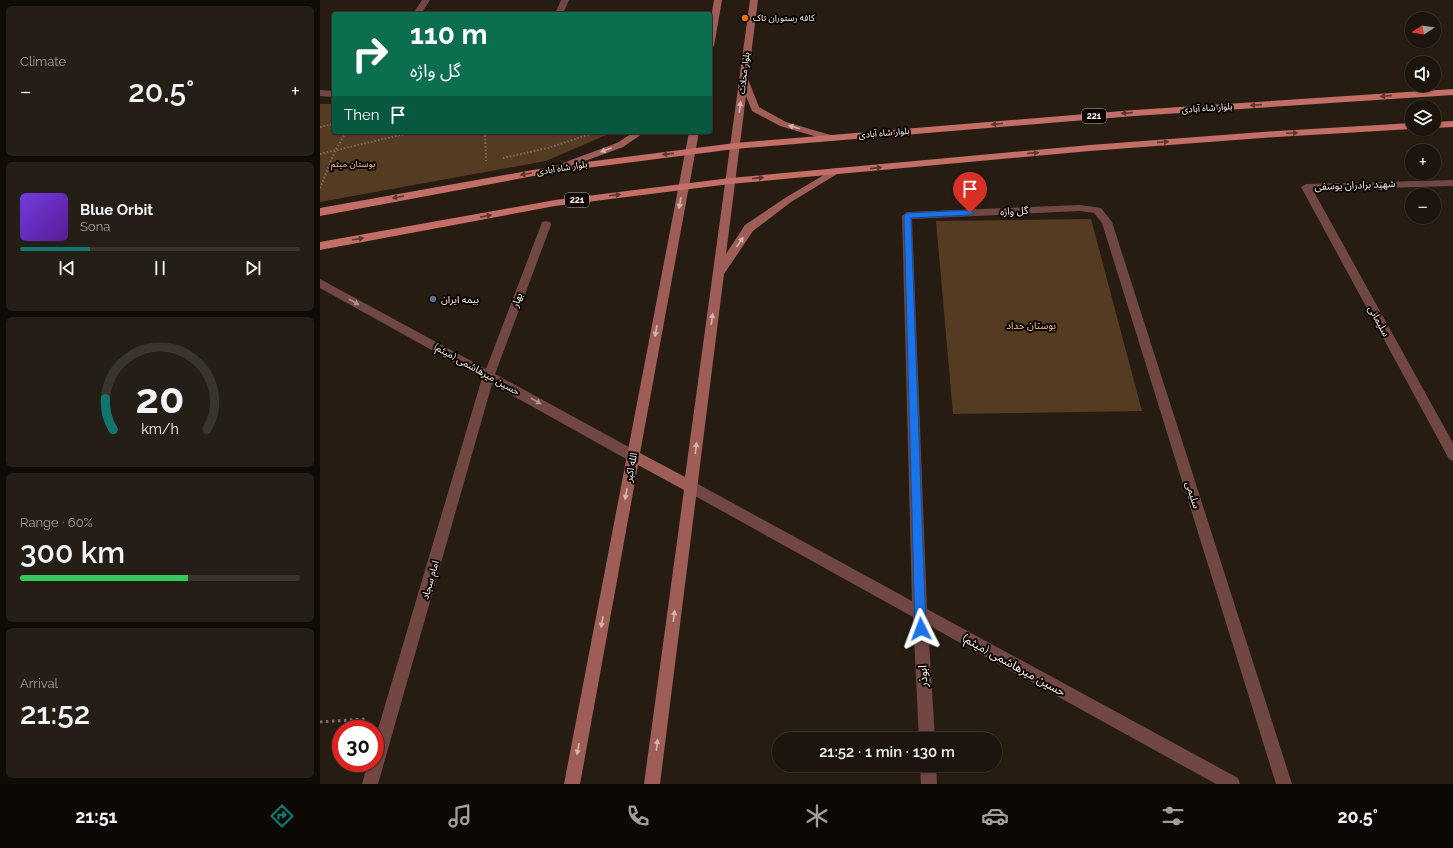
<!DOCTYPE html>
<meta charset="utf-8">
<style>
:root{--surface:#1c150e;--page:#251e17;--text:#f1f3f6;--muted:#a09f9e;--line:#3a342e;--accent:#0f766e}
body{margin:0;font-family:Raleway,"Noto Sans Arabic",sans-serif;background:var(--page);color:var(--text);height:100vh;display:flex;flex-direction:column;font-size:15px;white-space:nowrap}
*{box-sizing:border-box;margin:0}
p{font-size:13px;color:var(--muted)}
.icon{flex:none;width:22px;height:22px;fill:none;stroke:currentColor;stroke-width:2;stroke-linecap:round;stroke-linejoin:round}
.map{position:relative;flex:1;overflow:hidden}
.details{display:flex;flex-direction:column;gap:6px;padding:6px;background:#0f0c08;width:320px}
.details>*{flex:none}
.top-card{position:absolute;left:12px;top:12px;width:380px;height:122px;border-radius:4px;box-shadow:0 1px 3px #0004,0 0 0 1px var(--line);background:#0b6e4f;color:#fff;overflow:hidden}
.needle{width:26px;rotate:258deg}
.controls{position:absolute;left:1085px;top:12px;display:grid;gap:8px}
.controls a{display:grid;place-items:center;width:36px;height:36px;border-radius:50%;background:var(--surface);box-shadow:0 1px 3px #0004,0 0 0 1px var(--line);font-size:20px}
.speed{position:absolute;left:12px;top:720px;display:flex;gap:8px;font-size:20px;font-weight:700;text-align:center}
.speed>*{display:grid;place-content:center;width:52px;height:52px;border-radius:50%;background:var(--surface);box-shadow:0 1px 3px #0004,0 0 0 1px var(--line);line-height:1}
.speed .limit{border:6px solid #d22;background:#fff;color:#111}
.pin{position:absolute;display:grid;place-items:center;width:34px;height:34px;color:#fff;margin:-41px -17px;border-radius:50% 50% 50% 0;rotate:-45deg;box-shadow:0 0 4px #0007}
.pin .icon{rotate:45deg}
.me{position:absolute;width:44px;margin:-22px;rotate:357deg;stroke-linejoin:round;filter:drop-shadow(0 0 3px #0008)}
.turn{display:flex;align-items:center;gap:14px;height:84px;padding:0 12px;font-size:18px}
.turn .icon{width:52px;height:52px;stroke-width:2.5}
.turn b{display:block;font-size:28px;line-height:34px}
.then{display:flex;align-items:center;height:38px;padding:0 12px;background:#0003;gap:8px;font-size:15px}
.big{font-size:30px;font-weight:600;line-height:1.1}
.details .widget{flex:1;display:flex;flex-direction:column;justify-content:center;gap:6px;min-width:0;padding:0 14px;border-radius:6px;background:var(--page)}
.details .dial{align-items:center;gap:0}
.dial svg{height:104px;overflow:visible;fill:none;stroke:var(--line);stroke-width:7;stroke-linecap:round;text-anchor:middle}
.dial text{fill:var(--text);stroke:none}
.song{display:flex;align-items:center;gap:12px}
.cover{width:48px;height:48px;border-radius:6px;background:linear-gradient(135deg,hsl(260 70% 55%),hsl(270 70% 35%))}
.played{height:4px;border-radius:2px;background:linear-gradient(90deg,var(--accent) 25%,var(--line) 25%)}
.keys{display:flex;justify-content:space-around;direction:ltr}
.heat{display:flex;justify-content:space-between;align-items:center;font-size:22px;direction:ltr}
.charge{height:6px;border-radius:3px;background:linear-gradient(90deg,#34c759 60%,var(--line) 0)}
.trip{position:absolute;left:452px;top:732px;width:230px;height:40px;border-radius:20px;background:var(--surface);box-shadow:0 1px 3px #0004,0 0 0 1px var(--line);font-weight:600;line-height:40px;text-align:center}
.tab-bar{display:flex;height:64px;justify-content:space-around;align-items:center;background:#0b0806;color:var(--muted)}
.tab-bar .icon{width:28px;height:28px}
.tab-bar .current{color:var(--accent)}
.tab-bar b{font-size:18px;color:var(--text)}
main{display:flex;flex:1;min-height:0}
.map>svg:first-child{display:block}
.green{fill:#543b22}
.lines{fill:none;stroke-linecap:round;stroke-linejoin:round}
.path-far1{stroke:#797067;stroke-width:2;stroke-dasharray:1.5 2;stroke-linecap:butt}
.path{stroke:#797067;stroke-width:3;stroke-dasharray:2.5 3.5;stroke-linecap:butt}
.street{fill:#714743;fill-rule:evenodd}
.secondary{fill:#9f5d57;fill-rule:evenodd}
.primary{fill:#c36e66;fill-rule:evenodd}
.oneway{fill:#5e3530}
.oneway2{fill:#d4b5af}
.oneway3{fill:#ae938e}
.route{fill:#1a73e8;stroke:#114b97}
.food-dot{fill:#e8710a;stroke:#0c0704;stroke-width:1.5}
.service-dot{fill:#5c6f8a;stroke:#0c0704;stroke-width:1.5}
.labels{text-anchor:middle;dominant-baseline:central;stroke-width:4;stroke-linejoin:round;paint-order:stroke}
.far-poi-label{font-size:9px;fill:#f8f0e9;stroke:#0c0704;text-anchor:start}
.far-street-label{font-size:9px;fill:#f8f0e9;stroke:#0c0704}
.shield{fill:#0c0704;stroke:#b1aaa4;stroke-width:1}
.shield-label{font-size:9px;font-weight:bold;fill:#f8f0e9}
.far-park-label{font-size:9px;fill:#fbc087;stroke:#0c0704}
.street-label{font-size:10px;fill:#f8f0e9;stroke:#0c0704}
.poi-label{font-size:10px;fill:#f8f0e9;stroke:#0c0704;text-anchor:start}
.park-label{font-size:10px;fill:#fbc087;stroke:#0c0704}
.near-street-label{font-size:12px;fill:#f8f0e9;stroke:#0c0704}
</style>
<main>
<section class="details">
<div class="widget"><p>Climate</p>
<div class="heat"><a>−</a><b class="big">20.5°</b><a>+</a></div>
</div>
<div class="widget">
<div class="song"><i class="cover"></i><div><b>Blue Orbit</b><p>Sona</p></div></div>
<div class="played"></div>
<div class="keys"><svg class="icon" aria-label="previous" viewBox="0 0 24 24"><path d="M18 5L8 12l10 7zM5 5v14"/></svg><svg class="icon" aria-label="pause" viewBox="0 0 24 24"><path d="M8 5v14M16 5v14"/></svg><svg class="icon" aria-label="next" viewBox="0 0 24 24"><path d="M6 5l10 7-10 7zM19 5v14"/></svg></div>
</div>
<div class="widget dial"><svg viewBox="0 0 100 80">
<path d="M14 69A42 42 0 1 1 86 69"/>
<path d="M14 69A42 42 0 0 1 8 45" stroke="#0f766e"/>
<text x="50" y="56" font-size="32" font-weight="700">20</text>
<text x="50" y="72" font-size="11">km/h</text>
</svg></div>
<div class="widget"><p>Range · 60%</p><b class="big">300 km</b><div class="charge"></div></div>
<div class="widget"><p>Arrival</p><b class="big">21:52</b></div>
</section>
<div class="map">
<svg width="1133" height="784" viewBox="0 0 1133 784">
<rect width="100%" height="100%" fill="#261c12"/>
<g class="green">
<polygon points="0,104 14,104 14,132 293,132 226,161 0,202"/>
<polygon points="771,219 822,411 633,414 616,221"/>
</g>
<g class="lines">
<g class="path-far1">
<polyline points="0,127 14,124"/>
<polyline points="165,132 166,161"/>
<polyline points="0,154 93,132"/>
<polyline points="183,158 228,148 276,132"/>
<polyline points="0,188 15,151 26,132"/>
</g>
<polyline class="path" points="0,722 45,719"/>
<g class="street">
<polygon points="102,0 110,0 101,14 93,14"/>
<polygon points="241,0 249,0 243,14 235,14"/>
<polygon points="0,90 14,91 14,97 0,96"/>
<polygon points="1133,180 1133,186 993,190 1133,443 1133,461 1129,459 981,187 986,184"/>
<polygon points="760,205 781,208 792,222 972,784 956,784 782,223 774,213 760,211 592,219 607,609 918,778 920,784 896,784 608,625 615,739 599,739 593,617 366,491 364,487 366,483 371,481 376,483 592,601 582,216 587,212"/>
<polygon points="226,221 230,222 231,225 175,374 318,452 319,456 318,460 313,462 308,460 172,384 58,784 42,784 48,763 55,763 55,739 162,378 0,288 0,279 166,369 221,225 222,222"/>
<polygon points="600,765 616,765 617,784 601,784"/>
</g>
<g class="secondary">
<polygon points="394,0 402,0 394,46 390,48 390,24"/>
<polygon points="430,0 438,0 428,79 439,107 466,122 514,136 516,138 511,141 460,126 432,111 426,96 406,254 425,225 465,198 514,169 517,168 522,171 471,202 433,231 404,274 340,784 324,784 364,490 318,465 260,784 244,784 369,132 379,132 320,453 365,477"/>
<polygon points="314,132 325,132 303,147 238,171 232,171 230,169 232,167 297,143"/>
</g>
<g class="primary">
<polygon points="1133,89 1133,95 814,116 415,149 235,172 0,216 0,208 235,166 415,143 814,110"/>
<polygon points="1133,121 1133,127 1114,128 1114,122"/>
<polygon points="1092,123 1092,129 957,137 770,151 410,184 235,206 0,250 0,242 235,200 410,178 770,145 957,131"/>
</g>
</g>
<defs><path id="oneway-solid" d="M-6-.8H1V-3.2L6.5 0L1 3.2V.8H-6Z"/></defs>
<g class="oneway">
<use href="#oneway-solid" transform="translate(1066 96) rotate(176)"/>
<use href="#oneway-solid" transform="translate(936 105) rotate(176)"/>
<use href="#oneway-solid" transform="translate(807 113) rotate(175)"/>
<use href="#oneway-solid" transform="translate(677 124) rotate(175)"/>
<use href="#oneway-solid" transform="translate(972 133) rotate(-3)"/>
<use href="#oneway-solid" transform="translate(843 142) rotate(-4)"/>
<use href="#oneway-solid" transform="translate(713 153) rotate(-5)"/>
<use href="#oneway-solid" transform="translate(348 154) rotate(173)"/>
<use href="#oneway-solid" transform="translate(556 168) rotate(-6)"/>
<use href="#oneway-solid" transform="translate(206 174) rotate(170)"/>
<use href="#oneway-solid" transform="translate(438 178) rotate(-5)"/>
<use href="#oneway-solid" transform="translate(295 195) rotate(-7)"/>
<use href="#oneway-solid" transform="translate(78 197) rotate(170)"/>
<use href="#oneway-solid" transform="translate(166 216) rotate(-11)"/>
<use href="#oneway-solid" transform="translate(38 239) rotate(-10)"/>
</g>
<g class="oneway2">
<use href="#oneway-solid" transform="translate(420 107) rotate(-83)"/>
<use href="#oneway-solid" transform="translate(474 127) rotate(-164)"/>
<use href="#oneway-solid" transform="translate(286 150) rotate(160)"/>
<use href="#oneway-solid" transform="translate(360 203) rotate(100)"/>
<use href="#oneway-solid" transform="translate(420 242) rotate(-56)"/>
<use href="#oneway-solid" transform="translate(392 319) rotate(-83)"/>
<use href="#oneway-solid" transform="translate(336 331) rotate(100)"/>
<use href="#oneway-solid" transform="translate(376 448) rotate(-83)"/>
<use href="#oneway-solid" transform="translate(306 494) rotate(101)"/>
<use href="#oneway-solid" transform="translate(354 616) rotate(-83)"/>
<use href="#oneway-solid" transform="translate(282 622) rotate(101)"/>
<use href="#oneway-solid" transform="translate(337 745) rotate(-83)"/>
<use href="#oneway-solid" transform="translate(258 749) rotate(101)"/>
</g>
<g class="oneway3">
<use href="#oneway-solid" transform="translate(34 302) rotate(29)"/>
<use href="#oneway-solid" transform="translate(216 401) rotate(29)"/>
</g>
<polygon class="route" points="650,210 654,213 650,215 591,218 606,629 605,633 601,634 597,633 595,629 584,216 587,213"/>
<circle class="food-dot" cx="425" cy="18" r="4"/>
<circle class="service-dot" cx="113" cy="299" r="4"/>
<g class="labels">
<g class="far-poi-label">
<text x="433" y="18">کافه رستوران تاک</text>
</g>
<g class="far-street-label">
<text transform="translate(424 73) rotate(-83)">بلوار محلات</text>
<text transform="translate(887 108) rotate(-4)">بلوار شاه آبادی</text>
<text transform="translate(564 133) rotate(-5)">بلوار شاه آبادی</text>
<text transform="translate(242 168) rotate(-9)">بلوار شاه آبادی</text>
</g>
<g class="shield">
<rect x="762" y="109" width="24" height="14" rx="3"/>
<rect x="245" y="193" width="24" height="14" rx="3"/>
</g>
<g class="shield-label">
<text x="774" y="116">221</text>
<text x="257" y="200">221</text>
</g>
<g class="far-park-label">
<text x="33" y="164">بوستان میثم</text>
</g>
<g class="street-label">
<text transform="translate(1035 185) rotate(-2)">شهید برادران یوسفی</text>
<text transform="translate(694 211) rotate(-3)">گل واژه</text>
<text transform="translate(197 300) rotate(-70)">بهار</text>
<text transform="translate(1059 321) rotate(61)">سلیمانی</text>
<text transform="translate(157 369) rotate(29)">حسین میرهاشمی (میثم)</text>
<text transform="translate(311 467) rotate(-79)">الله اکبر</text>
<text transform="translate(873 495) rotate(73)">سلیمی</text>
<text transform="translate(110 580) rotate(-74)">امام سجاد</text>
</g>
<g class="poi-label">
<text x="121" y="299">بیمه ایران</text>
</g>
<g class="park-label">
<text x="711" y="325">بوستان حداد</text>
</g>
<g class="near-street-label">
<text transform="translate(694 665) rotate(29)">حسین میرهاشمی (میثم)</text>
<text transform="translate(603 676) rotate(-93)">ابوذر</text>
</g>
</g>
</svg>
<div class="controls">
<a><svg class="needle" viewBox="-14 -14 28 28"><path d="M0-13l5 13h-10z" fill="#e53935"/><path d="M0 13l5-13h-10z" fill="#a09f9e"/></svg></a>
<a><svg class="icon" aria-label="sound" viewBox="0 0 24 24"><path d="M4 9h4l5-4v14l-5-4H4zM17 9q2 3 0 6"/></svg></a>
<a><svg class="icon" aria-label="layers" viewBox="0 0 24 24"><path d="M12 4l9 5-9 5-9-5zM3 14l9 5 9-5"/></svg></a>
<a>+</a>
<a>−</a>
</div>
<div class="speed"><div class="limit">30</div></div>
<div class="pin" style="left:650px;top:213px;background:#d93025"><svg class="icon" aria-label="arrive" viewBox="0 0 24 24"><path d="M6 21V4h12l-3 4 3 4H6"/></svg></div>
<svg class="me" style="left:601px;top:629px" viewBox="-20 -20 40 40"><path d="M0-17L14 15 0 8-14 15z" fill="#1a73e8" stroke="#fff" stroke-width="4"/></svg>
<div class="trip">21:52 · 1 min · 130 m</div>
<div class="top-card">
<div class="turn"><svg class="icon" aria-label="right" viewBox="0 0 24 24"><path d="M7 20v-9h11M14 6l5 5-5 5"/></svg><div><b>110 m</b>گل واژه</div></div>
<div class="then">Then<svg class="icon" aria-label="arrive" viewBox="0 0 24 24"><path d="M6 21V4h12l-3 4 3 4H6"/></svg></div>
</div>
</div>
</main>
<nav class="tab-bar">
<b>21:51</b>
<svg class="icon current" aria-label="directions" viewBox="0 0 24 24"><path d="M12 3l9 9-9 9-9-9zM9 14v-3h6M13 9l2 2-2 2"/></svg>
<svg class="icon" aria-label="music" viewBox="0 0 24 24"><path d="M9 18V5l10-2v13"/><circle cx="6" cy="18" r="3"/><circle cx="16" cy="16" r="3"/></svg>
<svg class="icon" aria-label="phone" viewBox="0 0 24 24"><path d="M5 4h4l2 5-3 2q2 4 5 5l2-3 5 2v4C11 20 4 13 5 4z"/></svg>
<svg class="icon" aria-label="climate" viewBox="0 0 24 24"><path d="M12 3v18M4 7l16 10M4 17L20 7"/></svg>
<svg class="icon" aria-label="car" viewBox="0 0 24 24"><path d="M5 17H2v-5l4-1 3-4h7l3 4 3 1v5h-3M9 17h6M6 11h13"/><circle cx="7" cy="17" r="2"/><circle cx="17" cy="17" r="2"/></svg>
<svg class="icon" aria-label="filters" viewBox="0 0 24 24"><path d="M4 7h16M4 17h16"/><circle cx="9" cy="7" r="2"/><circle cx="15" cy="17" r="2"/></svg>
<b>20.5°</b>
</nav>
